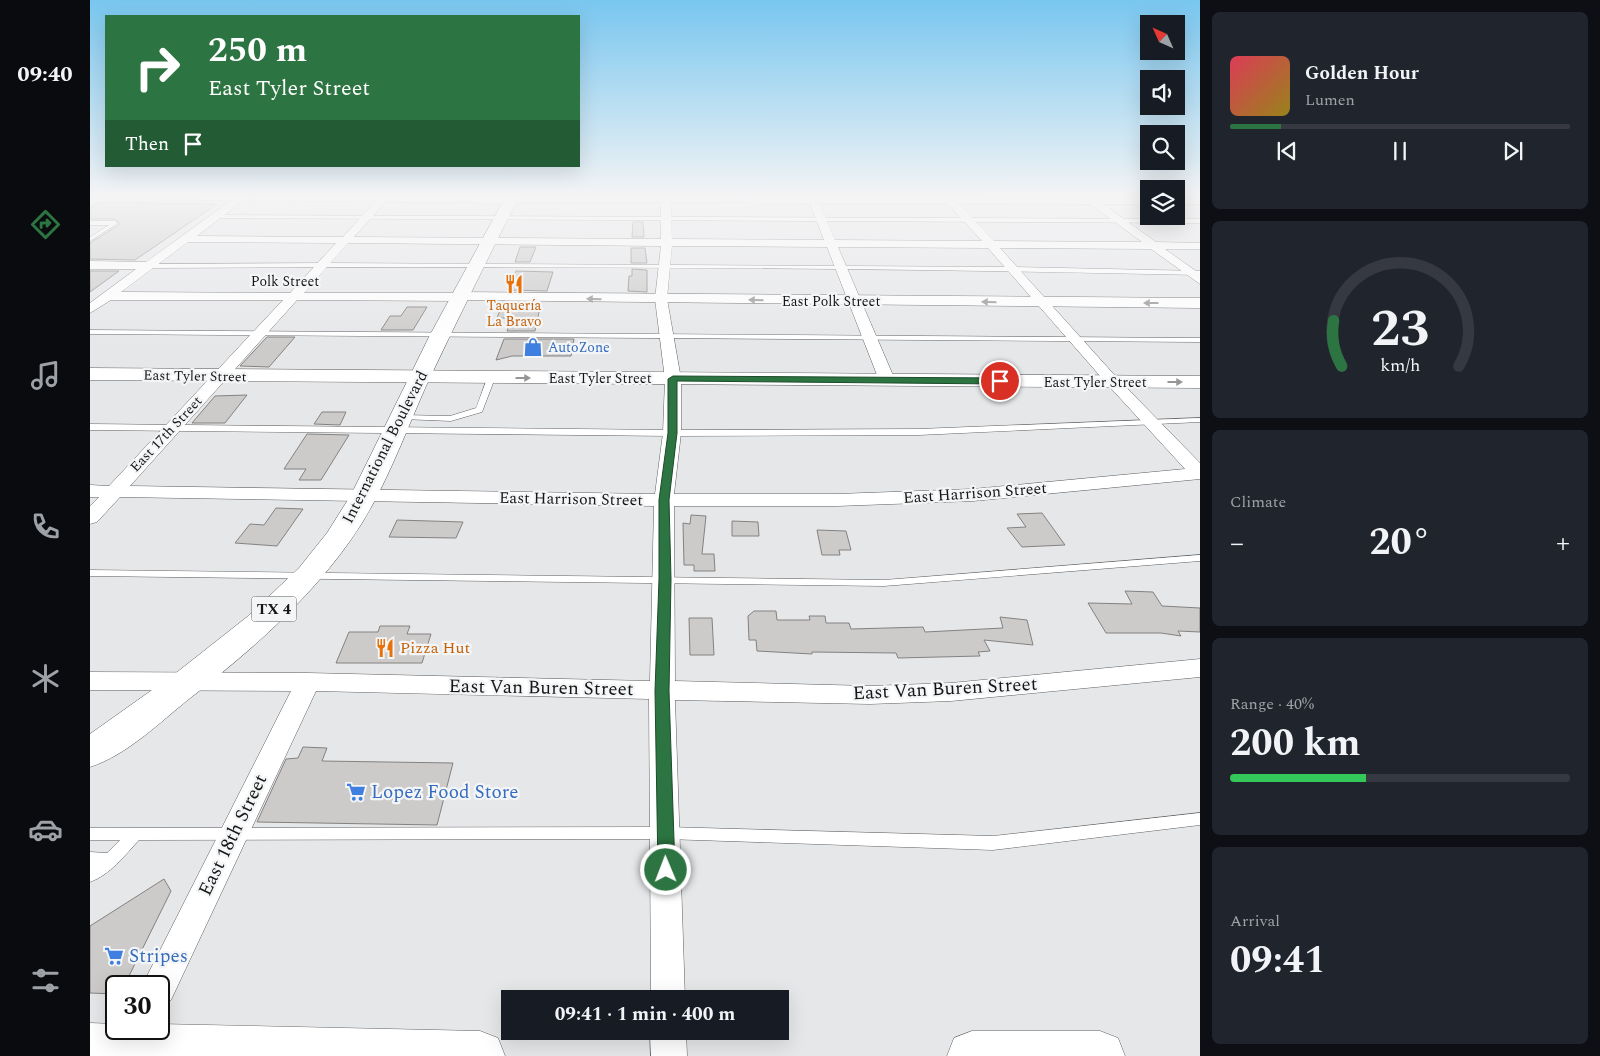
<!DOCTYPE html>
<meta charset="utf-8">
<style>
:root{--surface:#171b24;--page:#20242c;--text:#f1f3f6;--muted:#9ea1a6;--line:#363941;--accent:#2c7441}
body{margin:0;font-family:Spectral,serif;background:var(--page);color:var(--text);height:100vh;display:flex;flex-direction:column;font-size:19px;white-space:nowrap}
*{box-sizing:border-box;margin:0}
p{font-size:16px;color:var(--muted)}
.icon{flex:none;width:28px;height:28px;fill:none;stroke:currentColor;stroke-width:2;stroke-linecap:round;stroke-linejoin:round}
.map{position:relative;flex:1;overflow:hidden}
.details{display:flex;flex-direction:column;gap:12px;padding:12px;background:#0d0f14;width:400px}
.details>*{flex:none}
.top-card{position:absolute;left:15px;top:15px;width:475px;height:152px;border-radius:0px;box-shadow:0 5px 20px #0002;background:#2c7441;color:#fff;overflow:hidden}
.needle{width:32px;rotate:315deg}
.buttons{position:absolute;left:1050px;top:15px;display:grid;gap:10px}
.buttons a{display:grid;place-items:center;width:45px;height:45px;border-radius:0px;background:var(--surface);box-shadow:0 5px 20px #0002;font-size:25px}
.speed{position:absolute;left:15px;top:975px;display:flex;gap:10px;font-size:25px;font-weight:700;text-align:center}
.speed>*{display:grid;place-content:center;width:65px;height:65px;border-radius:50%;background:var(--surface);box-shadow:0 5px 20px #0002;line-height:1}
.speed .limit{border:2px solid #111;border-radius:8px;background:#fff;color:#111}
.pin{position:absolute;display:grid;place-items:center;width:42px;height:42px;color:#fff;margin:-21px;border:2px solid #fff;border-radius:50%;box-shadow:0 1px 5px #0007}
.me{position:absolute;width:55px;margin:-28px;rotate:359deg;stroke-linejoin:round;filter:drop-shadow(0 0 4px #0008)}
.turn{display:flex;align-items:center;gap:18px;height:105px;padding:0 20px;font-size:22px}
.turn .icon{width:65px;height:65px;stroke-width:2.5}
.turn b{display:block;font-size:35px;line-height:42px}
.then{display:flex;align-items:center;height:48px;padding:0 20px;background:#0003;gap:10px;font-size:19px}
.big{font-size:38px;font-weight:700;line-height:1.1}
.details .widget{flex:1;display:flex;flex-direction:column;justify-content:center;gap:8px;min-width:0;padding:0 18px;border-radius:8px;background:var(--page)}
.details .dial{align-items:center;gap:0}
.dial svg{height:130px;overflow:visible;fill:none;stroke:var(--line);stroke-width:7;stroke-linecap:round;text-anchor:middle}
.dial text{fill:var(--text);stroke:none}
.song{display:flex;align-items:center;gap:15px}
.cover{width:60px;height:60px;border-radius:8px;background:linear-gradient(135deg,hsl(350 70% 55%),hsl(50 70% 35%))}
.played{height:5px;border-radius:2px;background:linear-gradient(90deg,var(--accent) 15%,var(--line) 15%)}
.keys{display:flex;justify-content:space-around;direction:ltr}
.heat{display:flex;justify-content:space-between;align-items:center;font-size:28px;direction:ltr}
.charge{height:8px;border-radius:4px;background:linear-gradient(90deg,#34c759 40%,var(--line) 0)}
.trip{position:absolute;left:411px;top:990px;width:288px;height:50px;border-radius:0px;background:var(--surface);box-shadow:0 5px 20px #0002;font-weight:700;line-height:50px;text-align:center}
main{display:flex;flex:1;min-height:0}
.menu{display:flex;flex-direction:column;width:90px;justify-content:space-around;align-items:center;background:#090b0e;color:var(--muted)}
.menu .icon{width:35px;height:35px}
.menu .active{color:var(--accent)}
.menu b{font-size:22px;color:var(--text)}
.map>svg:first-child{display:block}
.building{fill:#cdcbca;stroke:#848281}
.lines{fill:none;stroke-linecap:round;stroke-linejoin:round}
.service-casing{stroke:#5e5f61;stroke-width:1}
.minor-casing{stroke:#5e5f61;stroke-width:1}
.tertiary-casing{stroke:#5e5f61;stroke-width:1}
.secondary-casing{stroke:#5e5f61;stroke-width:1}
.primary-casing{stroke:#5e5f61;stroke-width:1}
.service{fill:#fff;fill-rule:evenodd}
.minor{fill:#fff;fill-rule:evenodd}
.tertiary{fill:#fff;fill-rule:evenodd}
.secondary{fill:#fff;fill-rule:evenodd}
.primary{fill:#fff;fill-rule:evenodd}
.oneway{fill:#969696}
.route{fill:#2c7441;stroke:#1d4b2a}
.labels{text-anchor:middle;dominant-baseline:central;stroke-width:4.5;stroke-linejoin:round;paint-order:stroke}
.far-street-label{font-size:14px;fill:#151616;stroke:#f3f5f6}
.far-food-label{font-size:14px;fill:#c56008;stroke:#f3f5f6}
.far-shop-label{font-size:14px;fill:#366cbe;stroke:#f3f5f6;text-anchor:start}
.shield{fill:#f3f5f6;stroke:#585959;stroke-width:1}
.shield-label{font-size:15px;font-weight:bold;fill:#151616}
.street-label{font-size:16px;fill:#151616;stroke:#f3f5f6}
.food-label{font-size:16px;fill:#c56008;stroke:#f3f5f6;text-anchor:start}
.near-street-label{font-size:19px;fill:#151616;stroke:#f3f5f6}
.near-shop-label{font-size:19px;fill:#366cbe;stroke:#f3f5f6;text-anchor:start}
</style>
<main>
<nav class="menu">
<b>09:40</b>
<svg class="icon active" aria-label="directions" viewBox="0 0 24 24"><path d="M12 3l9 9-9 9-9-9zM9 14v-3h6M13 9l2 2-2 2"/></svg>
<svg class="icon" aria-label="music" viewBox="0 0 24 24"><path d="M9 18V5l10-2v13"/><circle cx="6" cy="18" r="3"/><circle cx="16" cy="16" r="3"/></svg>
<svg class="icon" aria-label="phone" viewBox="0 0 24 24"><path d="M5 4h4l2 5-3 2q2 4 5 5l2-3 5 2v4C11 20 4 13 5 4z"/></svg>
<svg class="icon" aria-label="climate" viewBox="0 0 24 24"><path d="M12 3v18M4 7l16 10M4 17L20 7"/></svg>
<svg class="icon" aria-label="car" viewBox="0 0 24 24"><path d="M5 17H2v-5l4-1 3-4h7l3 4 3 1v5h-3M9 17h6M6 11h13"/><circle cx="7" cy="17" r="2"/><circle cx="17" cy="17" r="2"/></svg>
<svg class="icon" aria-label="filters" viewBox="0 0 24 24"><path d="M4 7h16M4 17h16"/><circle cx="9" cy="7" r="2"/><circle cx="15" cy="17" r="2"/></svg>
</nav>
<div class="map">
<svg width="1110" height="1056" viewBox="0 0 1110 1056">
<rect width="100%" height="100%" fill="#e6e7e9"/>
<g class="building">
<polygon points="9,202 53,202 50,203 127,204 45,260 0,259 0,243 30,224 25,219 0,219 0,208"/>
<polygon points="543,222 553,222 554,237 542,237"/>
<polygon points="430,247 446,247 440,262 425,262"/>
<polygon points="541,248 555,248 557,263 541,263"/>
<polygon points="542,269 557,270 557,292 538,291 539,276 542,276"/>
<polygon points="0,271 29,271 0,292"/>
<polygon points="426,271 463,272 457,291 418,290"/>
<polygon points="413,302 451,303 445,331 417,331 422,318 407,318"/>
<polygon points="317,307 337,307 323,330 291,330 300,316 311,316"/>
<polygon points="177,337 205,337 179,367 150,366"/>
<polygon points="414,339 484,339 481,356 422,356 406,360"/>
<polygon points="157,395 135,423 102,423 125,396"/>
<polygon points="232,412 256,412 250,425 224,424"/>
<polygon points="217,434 259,435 231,480 209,480 216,469 194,469"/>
<polygon points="186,508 213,509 187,546 145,543 160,524 174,525"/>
<polygon points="952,513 975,545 932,547 917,528 936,527 927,514"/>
<polygon points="601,515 616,516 612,554 624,554 625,571 604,571 604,565 594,565 593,523 600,524"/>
<polygon points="307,520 373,522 366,538 299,537"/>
<polygon points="642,521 668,522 669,536 642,536"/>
<polygon points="727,530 756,531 761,550 749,550 750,555 732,555"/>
<polygon points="1035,591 1063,592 1072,606 1110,608 1110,632 1088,631 1091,636 1071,633 1016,633 998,603 1042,604"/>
<polygon points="664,611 686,611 687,620 720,620 719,616 735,616 736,623 759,623 761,629 833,627 835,632 913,628 910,617 937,620 943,645 894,640 900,651 888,652 890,656 808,658 806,653 722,652 722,654 667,651 666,640 659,640 658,616"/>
<polygon points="599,618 622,618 624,655 600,655"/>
<polygon points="290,626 320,626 317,634 341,634 332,663 246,663 259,632 288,632"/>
<polygon points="213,747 237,748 232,761 363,763 347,825 167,822 196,759 208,758"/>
<polygon points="74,879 81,891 34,986 26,986 26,994 0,993 0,926"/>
</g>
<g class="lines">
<g class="service-casing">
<g id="service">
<polygon points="125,215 1110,219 1110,223 127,218"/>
<polygon points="0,221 25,221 28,223 0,241 0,237 19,225 0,225"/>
<path d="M233,263L923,267L1110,271V275C759,267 407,266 56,268L53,266L56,264Z"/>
<polygon points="0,330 1110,338 1110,342 0,334"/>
<polygon points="398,376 404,376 405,378 392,412 361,421 312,419 308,417 312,415 360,416 386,408"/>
<polygon points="1110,418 1110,422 829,435 582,436 0,430 0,424 582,430 829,429"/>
<polygon points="1110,555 1110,561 794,586 0,576 0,570 794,580"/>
<path d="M1110,813V825L903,850L576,839L49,840C35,855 20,875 0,882V852L17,853L30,840H0V828L576,827L903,836Z"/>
</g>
</g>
<g class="minor-casing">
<g id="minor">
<path d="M147,196H159L107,236L253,237L290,196H301L264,237L571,239V202H422L417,199L421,196L1059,198V204H1013L1066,242L1110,243V249H1075L1110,274V284L1061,249L910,248L1028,379L1110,463V479L883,501L747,506H584L585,681L780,686L861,683L1110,659V677L861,701L780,704L585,700L595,999H561L559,699L226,691L81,1000L69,1005V986H53L57,976L201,691L0,690V672L218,673L560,681L564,506L30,497L7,522L0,524V506L9,497H0V485L19,486L193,300H21L0,313V303L46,269H0V261L56,262ZM581,202L720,203L734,240L582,239ZM729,203H857L892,241L745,240ZM868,203L1000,204L1052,242L904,241ZM98,242L246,243L200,293L31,292ZM258,243L571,246L565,299L575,379L573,433L565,494L40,486L207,300L371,301L377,297L371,293H214ZM582,246L737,247L789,380L797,385L805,380L748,247L898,248L1018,385L1095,469L883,489L747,494H584L591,433V379L577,299Z"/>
<rect x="1086" y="198" width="24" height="6"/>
<polygon points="30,1029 67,1029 55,1056 18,1056"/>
<polygon points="560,1031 596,1031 597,1056 561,1056"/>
</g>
</g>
<g class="tertiary-casing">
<g id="tertiary">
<polygon points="102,196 426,196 428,199 422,203 108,200"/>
<polygon points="371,292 1110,298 1110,308 365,300 363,297 365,294"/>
<polygon points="0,368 1110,376 1110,388 0,380"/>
</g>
</g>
<g class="secondary-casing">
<g id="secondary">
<polygon points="0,1023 26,1024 26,1029 69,1029 69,1024 390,1031 408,1038 415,1056 0,1056"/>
<polygon points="882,1031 1010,1031 1028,1038 1035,1056 857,1056 864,1038"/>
</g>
</g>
<g class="primary-casing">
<path id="primary" d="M416,196H429C398,259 366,322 336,386C313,438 293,495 260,541C216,603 158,653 99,699C69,723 37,755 0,767V734L86,673L157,617L209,568L237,533L261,495L340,335Z"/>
</g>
<use href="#service" class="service"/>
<use href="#minor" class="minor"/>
<use href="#tertiary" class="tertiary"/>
<use href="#secondary" class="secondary"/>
<use href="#primary" class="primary"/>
</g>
<defs><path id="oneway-solid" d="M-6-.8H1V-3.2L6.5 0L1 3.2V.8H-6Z" transform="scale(1.25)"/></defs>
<g class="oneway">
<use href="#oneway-solid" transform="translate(504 299) rotate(-179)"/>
<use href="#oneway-solid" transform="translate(666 300) rotate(-179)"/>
<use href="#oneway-solid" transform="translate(899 302) rotate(-179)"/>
<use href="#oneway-solid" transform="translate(1061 303) rotate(-180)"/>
<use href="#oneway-solid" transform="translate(433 378)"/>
<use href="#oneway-solid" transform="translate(1085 382)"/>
</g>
<linearGradient id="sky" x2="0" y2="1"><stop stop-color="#78c6ef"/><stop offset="0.57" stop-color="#f4f4f5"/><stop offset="1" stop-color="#f4f4f5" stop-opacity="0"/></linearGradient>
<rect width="1110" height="344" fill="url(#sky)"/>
<polygon class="route" points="583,376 910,378 914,381 910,384 587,381 587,433 579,500 581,579 579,691 585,870 583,875 576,877 570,875 568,870 565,691 569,579 569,500 578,433 578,379"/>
<defs>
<g id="restaurant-bare" transform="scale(1.5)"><path d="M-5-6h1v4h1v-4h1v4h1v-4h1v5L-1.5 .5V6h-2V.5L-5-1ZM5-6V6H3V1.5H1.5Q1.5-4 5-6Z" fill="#e8710a" stroke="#f3f5f6" stroke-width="2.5" paint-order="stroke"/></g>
<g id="shop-bare" transform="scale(1.5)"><path d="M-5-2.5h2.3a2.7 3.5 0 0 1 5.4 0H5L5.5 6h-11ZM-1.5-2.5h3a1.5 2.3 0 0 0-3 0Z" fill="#3f7fe0" stroke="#f3f5f6" stroke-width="2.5" paint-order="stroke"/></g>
<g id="supermarket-bare" transform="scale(1.5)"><path d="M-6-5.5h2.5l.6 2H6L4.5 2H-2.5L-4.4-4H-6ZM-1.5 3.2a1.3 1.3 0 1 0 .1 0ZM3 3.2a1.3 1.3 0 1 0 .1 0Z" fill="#3f7fe0" stroke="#f3f5f6" stroke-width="2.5" paint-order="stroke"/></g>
</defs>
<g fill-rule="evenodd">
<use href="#restaurant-bare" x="424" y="284"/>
<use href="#shop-bare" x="443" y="347"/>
<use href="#restaurant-bare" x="295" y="648"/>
<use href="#supermarket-bare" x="266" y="792"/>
<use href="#supermarket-bare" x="24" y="956"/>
</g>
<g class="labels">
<g class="far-street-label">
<text x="195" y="281">Polk Street</text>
<text x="741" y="301">East Polk Street</text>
<text transform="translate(105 376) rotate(1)">East Tyler Street</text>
<text x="510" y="378">East Tyler Street</text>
<text x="1005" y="382">East Tyler Street</text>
<text transform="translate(76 434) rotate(-47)">East 17th Street</text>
</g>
<g class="far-food-label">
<text x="424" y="305">Taquería<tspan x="424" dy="16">La Bravo</tspan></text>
</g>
<g class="far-shop-label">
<text x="458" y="347">AutoZone</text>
</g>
<rect class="shield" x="161.5" y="596.5" width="45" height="25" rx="4"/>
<g class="shield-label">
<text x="184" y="609">TX 4</text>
</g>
<g class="street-label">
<text transform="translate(295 447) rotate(-63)">International Boulevard</text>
<text transform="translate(885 493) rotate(-4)">East Harrison Street</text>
<text transform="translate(481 499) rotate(1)">East Harrison Street</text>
</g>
<g class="food-label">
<text x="310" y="648">Pizza Hut</text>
</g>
<g class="near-street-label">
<text transform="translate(451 688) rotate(1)">East Van Buren Street</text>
<text transform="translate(855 689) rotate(-3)">East Van Buren Street</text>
<text transform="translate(143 835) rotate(-64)">East 18th Street</text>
</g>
<g class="near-shop-label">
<text x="281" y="792">Lopez Food Store</text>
<text x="39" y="956">Stripes</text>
</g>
</g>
</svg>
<div class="buttons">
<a><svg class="needle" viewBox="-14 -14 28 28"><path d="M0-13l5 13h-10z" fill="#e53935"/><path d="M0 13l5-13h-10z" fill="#9ea1a6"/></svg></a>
<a><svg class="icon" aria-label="sound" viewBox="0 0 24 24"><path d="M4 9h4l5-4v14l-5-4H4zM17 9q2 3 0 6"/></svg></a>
<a><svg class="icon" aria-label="search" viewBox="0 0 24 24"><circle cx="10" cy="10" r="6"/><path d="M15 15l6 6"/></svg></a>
<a><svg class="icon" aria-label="layers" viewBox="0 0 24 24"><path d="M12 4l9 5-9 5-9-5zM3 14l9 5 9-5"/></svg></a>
</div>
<div class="speed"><div class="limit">30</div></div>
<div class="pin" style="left:910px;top:381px;background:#d93025"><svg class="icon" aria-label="arrive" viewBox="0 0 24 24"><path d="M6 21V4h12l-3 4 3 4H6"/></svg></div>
<svg class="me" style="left:576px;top:870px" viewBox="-20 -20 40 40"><circle r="17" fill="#2c7441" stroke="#fff" stroke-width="3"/><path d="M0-11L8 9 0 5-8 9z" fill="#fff"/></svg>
<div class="trip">09:41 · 1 min · 400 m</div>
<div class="top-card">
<div class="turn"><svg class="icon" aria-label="right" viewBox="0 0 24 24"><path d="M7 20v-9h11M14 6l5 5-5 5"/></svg><div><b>250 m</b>East Tyler Street</div></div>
<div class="then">Then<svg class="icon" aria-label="arrive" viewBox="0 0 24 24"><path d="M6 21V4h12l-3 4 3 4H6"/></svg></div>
</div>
</div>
<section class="details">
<div class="widget">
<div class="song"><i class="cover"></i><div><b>Golden Hour</b><p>Lumen</p></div></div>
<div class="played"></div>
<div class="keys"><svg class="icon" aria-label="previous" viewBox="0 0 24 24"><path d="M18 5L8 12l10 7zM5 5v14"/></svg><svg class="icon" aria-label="pause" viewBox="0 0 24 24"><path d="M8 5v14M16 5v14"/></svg><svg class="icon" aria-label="next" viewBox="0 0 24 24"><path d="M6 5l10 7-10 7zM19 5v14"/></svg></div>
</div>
<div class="widget dial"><svg viewBox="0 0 100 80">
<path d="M14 69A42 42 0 1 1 86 69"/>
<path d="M14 69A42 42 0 0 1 9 41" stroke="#2c7441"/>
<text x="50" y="56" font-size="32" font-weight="700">23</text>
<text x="50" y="72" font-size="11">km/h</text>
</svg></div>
<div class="widget"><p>Climate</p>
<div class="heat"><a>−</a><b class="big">20°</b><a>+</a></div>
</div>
<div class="widget"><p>Range · 40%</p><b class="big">200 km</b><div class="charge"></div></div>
<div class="widget"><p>Arrival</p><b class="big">09:41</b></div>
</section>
</main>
